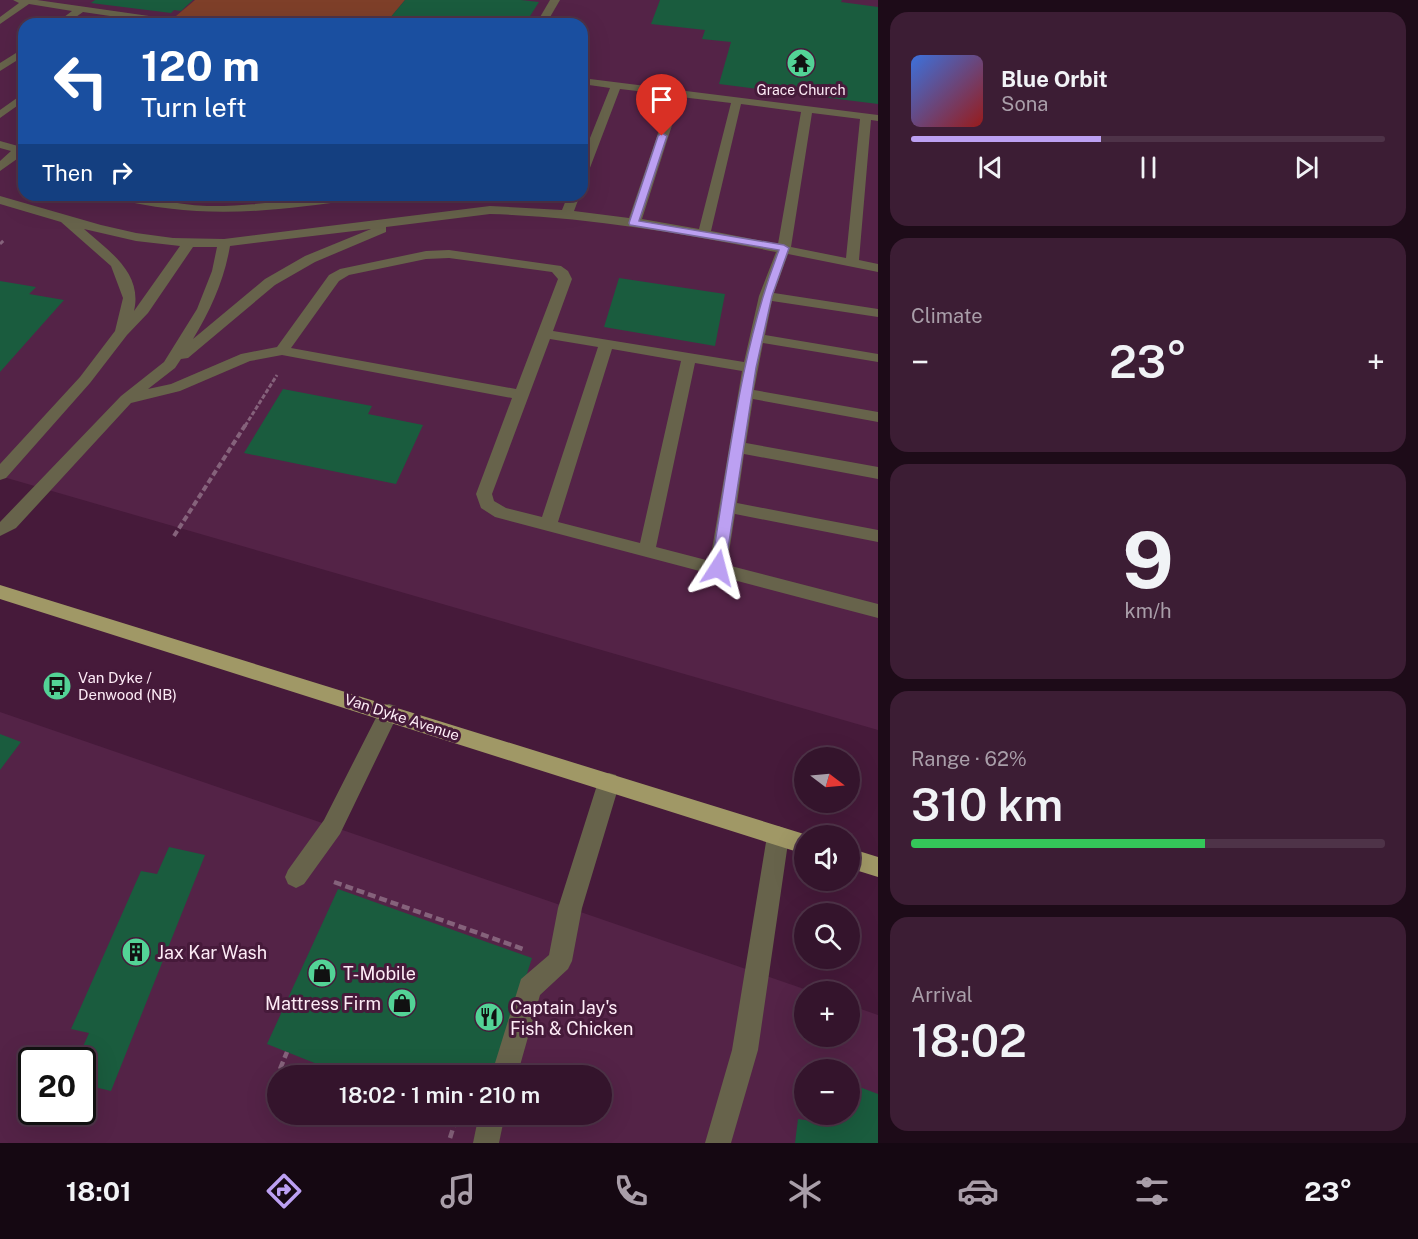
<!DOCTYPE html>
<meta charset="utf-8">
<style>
:root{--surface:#34142c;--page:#3c1d34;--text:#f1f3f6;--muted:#a99ea9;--line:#4e3348;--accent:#bca0f2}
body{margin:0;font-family:"Public Sans",sans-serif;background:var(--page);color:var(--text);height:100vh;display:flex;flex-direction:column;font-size:22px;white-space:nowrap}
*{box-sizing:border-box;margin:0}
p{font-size:20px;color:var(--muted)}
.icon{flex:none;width:33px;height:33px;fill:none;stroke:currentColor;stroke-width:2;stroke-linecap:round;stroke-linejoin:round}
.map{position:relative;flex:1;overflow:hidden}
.side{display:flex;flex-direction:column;gap:12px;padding:12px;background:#1d0b18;width:540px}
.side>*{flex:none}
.banner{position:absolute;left:18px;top:18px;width:570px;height:183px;border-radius:18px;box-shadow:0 6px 24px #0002,0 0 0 2px var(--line);background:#1a4fa0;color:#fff;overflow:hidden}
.needle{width:39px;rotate:106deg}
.buttons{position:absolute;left:794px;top:747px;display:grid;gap:12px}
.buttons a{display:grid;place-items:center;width:66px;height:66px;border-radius:50%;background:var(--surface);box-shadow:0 6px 24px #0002,0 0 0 2px var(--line);font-size:30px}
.speed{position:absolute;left:18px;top:1047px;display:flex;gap:12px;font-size:30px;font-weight:700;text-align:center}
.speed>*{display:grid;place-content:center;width:78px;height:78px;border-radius:50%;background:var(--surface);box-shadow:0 6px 24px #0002,0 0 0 2px var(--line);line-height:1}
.speed .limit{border:3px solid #111;border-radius:9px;background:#fff;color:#111}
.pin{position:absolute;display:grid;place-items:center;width:51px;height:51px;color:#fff;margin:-62px -26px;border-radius:50% 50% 50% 0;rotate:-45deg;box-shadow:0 0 6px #0007}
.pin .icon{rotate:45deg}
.me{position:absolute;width:66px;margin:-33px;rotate:9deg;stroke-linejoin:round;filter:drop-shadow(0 0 4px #0008)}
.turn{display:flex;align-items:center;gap:21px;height:126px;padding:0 24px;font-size:27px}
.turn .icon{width:78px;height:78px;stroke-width:2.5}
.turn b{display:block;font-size:42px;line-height:51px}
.then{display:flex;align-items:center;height:57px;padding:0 24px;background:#0003;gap:12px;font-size:22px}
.big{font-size:45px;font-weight:600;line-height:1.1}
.side .tile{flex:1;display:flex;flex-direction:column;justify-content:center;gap:9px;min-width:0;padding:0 21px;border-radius:18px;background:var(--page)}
.side .dial{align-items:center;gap:0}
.dial b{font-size:78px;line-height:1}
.song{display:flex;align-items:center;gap:18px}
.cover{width:72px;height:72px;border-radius:9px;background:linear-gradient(135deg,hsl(220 70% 55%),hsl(0 70% 35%))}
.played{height:6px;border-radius:3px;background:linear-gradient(90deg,var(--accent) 40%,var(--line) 40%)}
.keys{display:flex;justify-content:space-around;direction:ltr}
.heat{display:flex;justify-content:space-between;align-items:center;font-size:33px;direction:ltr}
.charge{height:9px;border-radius:4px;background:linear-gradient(90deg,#34c759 62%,var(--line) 0)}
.trip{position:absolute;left:267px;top:1065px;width:345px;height:60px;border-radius:30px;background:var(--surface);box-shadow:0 6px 24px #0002,0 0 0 2px var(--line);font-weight:600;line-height:60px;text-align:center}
.tabs{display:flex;height:96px;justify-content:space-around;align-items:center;background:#150812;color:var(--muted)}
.tabs .icon{width:42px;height:42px}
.tabs .current{color:var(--accent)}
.tabs b{font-size:27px;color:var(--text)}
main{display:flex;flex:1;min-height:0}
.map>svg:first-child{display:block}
.built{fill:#542347;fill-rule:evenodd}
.green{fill:#7e3f29}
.building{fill:#1a5c3e}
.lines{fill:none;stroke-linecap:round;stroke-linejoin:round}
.path-far2{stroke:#85627b;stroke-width:3;stroke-dasharray:4.5 2;stroke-linecap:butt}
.path-far1{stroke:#85627b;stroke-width:4;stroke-dasharray:6 3;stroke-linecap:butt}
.path{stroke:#85627b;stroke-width:4.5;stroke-dasharray:8 4;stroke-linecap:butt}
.minor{fill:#67634b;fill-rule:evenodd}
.major{fill:#a09866;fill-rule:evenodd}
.route{fill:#bca0f2;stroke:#7a689d;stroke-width:1.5}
.labels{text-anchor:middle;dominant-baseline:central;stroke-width:6;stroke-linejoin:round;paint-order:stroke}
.far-poi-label{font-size:14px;fill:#fdebf6;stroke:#461a3a}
.poi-label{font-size:15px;fill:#fdebf6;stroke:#461a3a;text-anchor:start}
.street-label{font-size:15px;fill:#fdebf6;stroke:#461a3a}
.near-poi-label{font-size:18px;fill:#fdebf6;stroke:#461a3a;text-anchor:start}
</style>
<main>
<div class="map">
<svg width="878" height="1143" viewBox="0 0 878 1143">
<rect width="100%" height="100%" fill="#461a3a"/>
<g class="built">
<path d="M0,0H878V730L0,476ZM24,24H582V195H24Z"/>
<path d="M0,712L810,991L804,992V1036H849V1005L878,1015V1143H0ZM32,1060H82V1112H32ZM804,1070H849V1114H804ZM278,1076H602V1114H278Z"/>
</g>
<polygon class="green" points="195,0 405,0 385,24 222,24 176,16"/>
<g class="building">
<polygon points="95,0 193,0 181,11 174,10 171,13 91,3"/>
<polygon points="405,0 521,0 539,2 525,24 385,24"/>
<polygon points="660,0 842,0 841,2 878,7 878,104 719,84 731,42 702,39 705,30 651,24"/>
<polygon points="619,278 725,294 715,346 604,327"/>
<polygon points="0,281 36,287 29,294 64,300 0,372"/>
<polygon points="283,389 372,406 368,414 423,425 396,484 244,453"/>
<polygon points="0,734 21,742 0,770"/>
<polygon points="169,847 205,855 111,1091 82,1084 82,1060 77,1060 89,1033 71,1029 141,871 157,874"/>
<polygon points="338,889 532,958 494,1076 347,1076 267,1044"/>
<polygon points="849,1083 878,1094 878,1143 795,1143 798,1119 820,1122 820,1114 849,1114"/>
<polygon points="446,1114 482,1114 478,1127"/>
</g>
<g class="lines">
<g class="path-far2">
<polyline points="0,244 4,240"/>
<polyline points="245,426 277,375"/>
</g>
<polyline class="path-far1" points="174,536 246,424"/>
<g class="path">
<polyline points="334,882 526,950"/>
<polyline points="280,1069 287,1052"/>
<polyline points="324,1076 328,1068"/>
<polyline points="407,1120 409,1114"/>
<polyline points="450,1138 456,1119"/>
</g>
<g class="minor">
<polygon points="13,0 37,0 184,21 189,24 164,24 83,12 66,24 55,24 72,11 29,4 0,24 0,17 19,3"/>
<polygon points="550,0 560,0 546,24 536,24"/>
<polygon points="24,48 24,56 0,71 0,63"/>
<path d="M582,78L878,115V121L871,120L859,260L878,264V272L788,254L774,293L878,309V317L772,301L765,335L878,354V362L763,343L754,390L878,412V422L753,399L746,443L878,467V479L744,454L737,503L878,530V542L735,514L727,565L878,604V618L495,517L481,508L476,494L512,398L282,355L250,361L180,391L131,403L16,528L0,536V522L121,396L164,362L197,309L212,271L217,247H193L148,313L127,335L90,383L6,478L0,480V464L80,377L115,331L123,298L111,266L61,222L0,204V196L101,225L136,233L173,238L224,239L490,206L562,210L568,195H580L574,211L629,218L671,95L620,89L588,173L582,177V158L610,88L582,84ZM681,97L731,103L699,229L642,219ZM741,104L801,112L778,244L711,231ZM812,113L860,119L846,258L791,247ZM490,214C587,217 681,233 776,252L759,296L744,362L553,331L572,279L568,271L561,266L449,250L426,251L340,269L329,275L277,347L241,354L171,384L148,389L175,368L181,359L188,358L275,285L315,262L386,232V227ZM84,229L136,241L180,246L134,311C143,273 109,251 84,229ZM371,229L305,256L265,279L193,339C211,309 224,281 230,246ZM449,258L552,272L558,279L516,389L291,348L339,281L349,275L426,259ZM550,339L598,347L542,517L506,508L494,501L492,494ZM612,349L681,361L640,543L558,522ZM695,363L742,371L710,561L656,547Z"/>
<polygon points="24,93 24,101 0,118 0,110"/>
<polygon points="0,141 18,146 24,143 24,154 0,171 0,161 11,151 0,148"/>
<path d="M110,195C142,195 174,205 207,206C260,207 311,195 364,195L358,199C270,212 200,220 112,198Z"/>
<polygon points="389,704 396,706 399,712 340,834 304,884 296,888 288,884 285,877 288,870 324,820 382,706"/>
<polygon points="609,773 616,775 620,782 582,908 572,961 568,969 540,995 517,1076 491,1076 521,979 549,955 558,908 598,782 602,775"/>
<polygon points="778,826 786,829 789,836 758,1050 731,1143 705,1143 732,1050 767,836 770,829"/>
<polygon points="479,1114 505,1114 499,1143 473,1143"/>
</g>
<g class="major">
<polygon points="0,585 804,834 808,836 804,836 804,854 0,599"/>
<polygon points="849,848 878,857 878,877 849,868"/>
</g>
</g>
<path class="route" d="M662,133L667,136L639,221L784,245L789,248L772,296L756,368L725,568L718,573L711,568C729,461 740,351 779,250L630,225L629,223L658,136Z"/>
<defs>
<g id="temple-disc" transform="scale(1.5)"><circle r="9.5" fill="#53d396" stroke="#461a3a"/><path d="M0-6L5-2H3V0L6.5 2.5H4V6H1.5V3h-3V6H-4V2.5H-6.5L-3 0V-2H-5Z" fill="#111"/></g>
<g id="bus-disc" transform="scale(1.5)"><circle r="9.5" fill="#53d396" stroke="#461a3a"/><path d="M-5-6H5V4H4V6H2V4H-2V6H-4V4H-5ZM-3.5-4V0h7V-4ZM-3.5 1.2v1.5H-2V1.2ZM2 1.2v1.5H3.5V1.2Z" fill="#111"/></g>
<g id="building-disc" transform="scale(1.5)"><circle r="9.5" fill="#53d396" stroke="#461a3a"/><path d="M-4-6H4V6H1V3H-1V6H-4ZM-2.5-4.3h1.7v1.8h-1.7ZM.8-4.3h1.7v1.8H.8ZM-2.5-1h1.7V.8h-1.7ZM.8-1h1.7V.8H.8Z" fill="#111"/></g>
<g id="shop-disc" transform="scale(1.5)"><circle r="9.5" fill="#53d396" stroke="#461a3a"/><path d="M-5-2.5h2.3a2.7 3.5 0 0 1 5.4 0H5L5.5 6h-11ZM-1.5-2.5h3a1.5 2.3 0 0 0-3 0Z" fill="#111"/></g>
<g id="restaurant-disc" transform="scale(1.5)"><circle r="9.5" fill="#53d396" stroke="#461a3a"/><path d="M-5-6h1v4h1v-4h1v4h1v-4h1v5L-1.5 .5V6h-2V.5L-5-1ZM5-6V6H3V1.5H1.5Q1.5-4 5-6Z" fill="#111"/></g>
</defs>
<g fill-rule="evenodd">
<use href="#temple-disc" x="801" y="63"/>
<use href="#bus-disc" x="57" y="686"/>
<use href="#building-disc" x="136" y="952"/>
<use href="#shop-disc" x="322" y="973"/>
<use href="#shop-disc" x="402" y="1003"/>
<use href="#restaurant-disc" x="489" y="1017"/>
</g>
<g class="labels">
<g class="far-poi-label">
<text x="801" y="90">Grace Church</text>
</g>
<g class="poi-label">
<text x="78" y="677">Van Dyke /<tspan x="78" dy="17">Denwood (NB)</tspan></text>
</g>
<g class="street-label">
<text transform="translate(402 717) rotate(18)">Van Dyke Avenue</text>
</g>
<g class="near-poi-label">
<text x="157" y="952">Jax Kar Wash</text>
<text x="343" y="973">T-Mobile</text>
<text x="381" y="1003" text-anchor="end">Mattress Firm</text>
<text x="510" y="1007">Captain Jay's<tspan x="510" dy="21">Fish &amp; Chicken</tspan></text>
</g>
</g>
</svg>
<div class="buttons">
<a><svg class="needle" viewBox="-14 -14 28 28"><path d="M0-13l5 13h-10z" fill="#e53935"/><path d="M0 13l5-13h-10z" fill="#a99ea9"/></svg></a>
<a><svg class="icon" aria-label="sound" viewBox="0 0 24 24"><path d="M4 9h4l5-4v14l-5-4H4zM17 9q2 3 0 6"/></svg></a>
<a><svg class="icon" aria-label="search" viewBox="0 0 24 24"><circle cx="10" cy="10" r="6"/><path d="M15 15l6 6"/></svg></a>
<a>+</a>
<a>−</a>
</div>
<div class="speed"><div class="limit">20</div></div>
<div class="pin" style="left:662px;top:136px;background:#d93025"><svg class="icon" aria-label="arrive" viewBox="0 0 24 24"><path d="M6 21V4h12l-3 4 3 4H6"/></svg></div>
<svg class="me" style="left:718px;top:568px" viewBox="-20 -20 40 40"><path d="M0-17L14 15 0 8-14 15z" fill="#bca0f2" stroke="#fff" stroke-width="4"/></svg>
<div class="trip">18:02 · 1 min · 210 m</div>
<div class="banner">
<div class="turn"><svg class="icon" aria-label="left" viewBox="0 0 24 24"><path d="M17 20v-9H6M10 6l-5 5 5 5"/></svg><div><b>120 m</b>Turn left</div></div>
<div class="then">Then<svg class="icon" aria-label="right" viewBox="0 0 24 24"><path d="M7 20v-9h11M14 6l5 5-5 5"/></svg></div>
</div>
</div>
<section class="side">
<div class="tile">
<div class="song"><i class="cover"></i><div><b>Blue Orbit</b><p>Sona</p></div></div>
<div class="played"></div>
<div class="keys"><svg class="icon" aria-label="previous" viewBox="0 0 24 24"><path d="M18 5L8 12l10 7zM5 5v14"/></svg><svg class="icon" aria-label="pause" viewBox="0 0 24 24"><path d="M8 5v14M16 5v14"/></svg><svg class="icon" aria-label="next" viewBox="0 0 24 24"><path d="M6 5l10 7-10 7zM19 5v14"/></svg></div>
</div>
<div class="tile"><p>Climate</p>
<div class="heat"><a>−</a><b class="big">23°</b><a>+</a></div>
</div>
<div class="tile dial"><b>9</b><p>km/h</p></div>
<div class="tile"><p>Range · 62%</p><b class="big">310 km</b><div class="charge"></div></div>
<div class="tile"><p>Arrival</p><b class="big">18:02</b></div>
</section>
</main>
<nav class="tabs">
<b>18:01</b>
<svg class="icon current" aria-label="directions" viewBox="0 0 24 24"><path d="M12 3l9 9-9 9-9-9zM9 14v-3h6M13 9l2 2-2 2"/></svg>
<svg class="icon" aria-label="music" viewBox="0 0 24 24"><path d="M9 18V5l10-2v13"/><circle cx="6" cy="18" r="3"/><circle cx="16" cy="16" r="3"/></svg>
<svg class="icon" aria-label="phone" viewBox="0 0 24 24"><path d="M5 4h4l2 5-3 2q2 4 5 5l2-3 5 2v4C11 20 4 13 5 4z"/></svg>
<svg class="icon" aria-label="climate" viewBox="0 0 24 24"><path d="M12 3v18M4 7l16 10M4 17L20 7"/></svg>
<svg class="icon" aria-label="car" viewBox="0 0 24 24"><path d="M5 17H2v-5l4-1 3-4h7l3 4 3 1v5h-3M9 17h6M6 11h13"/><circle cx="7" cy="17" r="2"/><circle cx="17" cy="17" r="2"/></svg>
<svg class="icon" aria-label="filters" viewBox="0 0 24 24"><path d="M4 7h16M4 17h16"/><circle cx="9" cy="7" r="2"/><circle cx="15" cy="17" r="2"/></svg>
<b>23°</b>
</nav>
